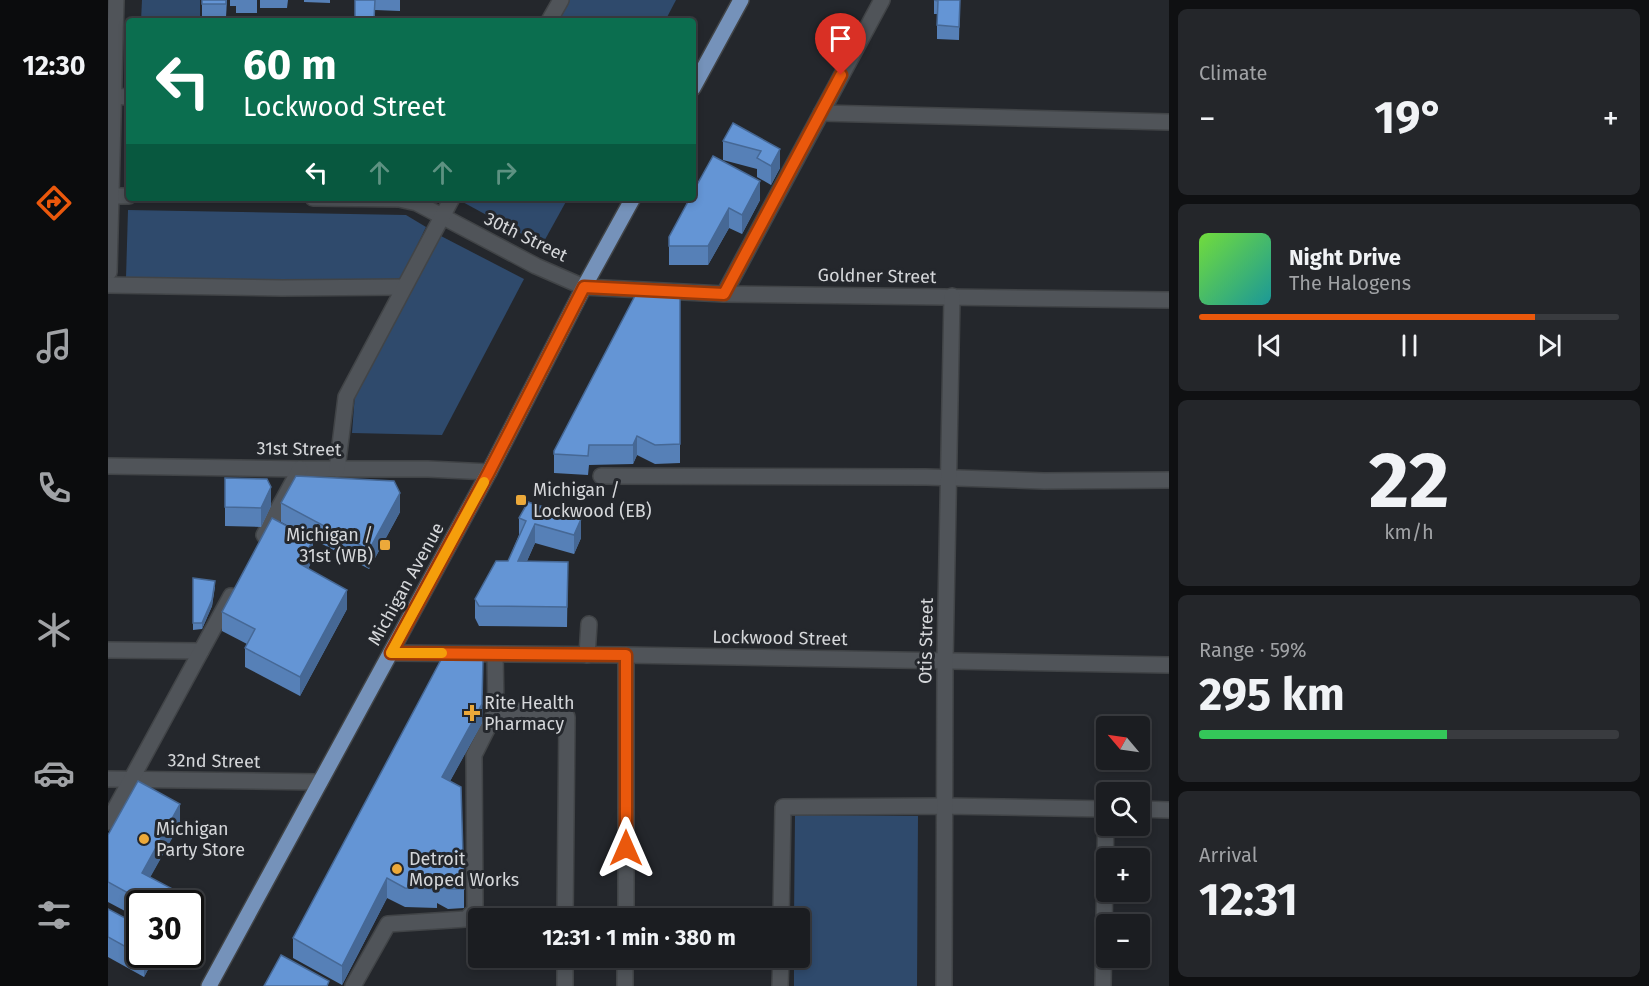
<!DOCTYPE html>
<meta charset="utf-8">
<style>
:root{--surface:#1b1d21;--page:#24262a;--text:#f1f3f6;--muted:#a0a2a5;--line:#393b3f;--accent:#ea580c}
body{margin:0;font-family:"Fira Sans",sans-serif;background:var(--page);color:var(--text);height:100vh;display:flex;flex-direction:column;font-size:22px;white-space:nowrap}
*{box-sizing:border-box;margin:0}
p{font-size:20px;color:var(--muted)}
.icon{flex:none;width:33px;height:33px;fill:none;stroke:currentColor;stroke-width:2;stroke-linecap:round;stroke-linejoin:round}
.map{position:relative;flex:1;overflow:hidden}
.side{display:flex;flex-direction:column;gap:9px;padding:9px;background:#0f1012;width:480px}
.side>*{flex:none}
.banner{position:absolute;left:18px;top:18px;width:570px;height:183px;border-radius:6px;box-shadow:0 3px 9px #0003,0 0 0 2px var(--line);background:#0b6e4f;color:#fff;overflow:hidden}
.needle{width:39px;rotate:299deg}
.buttons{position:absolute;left:988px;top:716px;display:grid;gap:12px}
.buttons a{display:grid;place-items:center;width:54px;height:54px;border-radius:6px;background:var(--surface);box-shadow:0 3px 9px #0003,0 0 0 2px var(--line);font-size:30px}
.speed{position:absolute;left:18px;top:890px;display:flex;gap:12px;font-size:30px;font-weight:700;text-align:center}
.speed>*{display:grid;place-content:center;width:78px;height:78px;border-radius:50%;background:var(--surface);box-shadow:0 3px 9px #0003,0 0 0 2px var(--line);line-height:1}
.speed .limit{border:3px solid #111;border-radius:9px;background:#fff;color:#111}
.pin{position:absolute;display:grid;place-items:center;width:51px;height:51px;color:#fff;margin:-62px -26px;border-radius:50% 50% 50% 0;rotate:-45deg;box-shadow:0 0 6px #0007}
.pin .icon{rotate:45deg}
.me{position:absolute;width:66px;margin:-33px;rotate:0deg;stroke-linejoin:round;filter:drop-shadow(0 0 4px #0008)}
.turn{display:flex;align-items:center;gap:21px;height:126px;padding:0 18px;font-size:27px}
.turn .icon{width:78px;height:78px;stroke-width:2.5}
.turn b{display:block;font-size:42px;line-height:51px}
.lanes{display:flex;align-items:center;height:57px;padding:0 18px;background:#0003;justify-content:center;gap:30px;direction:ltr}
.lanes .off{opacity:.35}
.big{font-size:45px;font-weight:700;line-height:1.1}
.side .widget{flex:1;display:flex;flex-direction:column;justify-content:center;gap:9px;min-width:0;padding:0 21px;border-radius:9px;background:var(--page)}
.side .dial{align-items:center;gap:0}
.dial b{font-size:78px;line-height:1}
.song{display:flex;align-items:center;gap:18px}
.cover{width:72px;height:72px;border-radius:9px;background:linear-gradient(135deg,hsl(100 70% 55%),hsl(180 70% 35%))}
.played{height:6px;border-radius:3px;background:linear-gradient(90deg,var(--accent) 80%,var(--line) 80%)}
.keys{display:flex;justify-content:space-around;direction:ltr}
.heat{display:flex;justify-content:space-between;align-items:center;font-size:33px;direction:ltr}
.charge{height:9px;border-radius:4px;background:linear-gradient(90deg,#34c759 59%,var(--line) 0)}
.trip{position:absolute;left:360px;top:908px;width:342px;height:60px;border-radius:6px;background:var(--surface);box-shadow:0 3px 9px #0003,0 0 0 2px var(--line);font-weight:700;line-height:60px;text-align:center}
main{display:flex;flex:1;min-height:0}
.tab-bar{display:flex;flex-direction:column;width:108px;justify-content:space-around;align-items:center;background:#0b0c0d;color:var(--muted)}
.tab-bar .icon{width:42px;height:42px}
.tab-bar .selected{color:var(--accent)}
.tab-bar b{font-size:27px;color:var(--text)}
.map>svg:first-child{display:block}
.green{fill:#2f4a6c}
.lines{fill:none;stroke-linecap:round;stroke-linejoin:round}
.minor-casing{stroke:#414447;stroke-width:18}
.major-casing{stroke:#414447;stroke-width:18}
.minor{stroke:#505459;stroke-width:15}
.major{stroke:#7592ba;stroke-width:15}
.wall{fill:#5680b7}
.shaded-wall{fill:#466895}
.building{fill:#6495d5;stroke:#466895;stroke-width:1.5}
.route-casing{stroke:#983908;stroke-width:15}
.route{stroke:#ea580c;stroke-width:10}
.slow{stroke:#f59e0b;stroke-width:10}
.poi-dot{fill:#eca93a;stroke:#24272c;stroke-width:2}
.labels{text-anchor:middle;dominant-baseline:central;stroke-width:6;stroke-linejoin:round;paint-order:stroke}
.street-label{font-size:18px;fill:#d5d7da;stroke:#24272c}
.poi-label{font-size:18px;fill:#d5d7da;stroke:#24272c;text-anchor:start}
</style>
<main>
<nav class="tab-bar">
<b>12:30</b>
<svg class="icon selected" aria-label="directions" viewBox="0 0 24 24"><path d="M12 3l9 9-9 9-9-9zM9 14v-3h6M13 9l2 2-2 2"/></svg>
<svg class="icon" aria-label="music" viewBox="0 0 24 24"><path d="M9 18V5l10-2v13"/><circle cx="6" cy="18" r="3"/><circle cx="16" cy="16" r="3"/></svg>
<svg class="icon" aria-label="phone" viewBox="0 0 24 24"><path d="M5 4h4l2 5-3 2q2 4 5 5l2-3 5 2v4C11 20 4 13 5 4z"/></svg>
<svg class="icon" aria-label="climate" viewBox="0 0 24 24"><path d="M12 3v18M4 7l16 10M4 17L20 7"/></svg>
<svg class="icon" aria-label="car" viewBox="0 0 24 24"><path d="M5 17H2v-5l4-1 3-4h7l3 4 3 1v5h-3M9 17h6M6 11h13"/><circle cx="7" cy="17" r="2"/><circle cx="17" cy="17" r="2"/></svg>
<svg class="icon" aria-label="filters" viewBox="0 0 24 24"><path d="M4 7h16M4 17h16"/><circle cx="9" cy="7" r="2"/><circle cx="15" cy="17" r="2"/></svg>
</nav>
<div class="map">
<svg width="1061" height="986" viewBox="0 0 1061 986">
<rect width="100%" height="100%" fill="#24272c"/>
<g class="green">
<polygon points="34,0 92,0 92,21 33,21"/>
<polygon points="461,0 568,0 557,21 449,21"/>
<polygon points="352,198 460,198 434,245 351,200"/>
<polygon points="20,210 298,215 318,227 291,283 18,278"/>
<polygon points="331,235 416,279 334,435 244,433 247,394"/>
<polygon points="687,815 810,816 809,986 686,986 686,957 692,957 692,918 686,918"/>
</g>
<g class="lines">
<g class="minor-casing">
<g id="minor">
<polyline points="441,21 453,0"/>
<polyline points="0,96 21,97"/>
<polyline points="713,113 1061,122"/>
<polyline points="0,196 21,196"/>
<polyline points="205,198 291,199 309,203 428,266 476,287 616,294 1061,300"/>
<polyline points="1,272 8,0"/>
<polyline points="0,285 174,288 296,287"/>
<polyline points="616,294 774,0"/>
<polyline points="0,466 192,469 320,469 381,472"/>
<polyline points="229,469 238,397 344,198"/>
<polyline points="493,476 818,477 936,481 1061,480"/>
<polyline points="156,535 192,469"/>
<polyline points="0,650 93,651"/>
<polyline points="283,653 518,655 1061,665"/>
<polyline points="479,655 481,624"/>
<polyline points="388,711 456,712 459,717 457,918"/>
<polyline points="0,779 212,782"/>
<polyline points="1032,809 1061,810"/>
<polyline points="0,822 123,596"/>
<polyline points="518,918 518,655"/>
<polyline points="673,918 675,807 837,806 999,809"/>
<polyline points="245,986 280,924 358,919 367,910 366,755 388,711 387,654"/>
<polyline points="457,986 457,957"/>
<polyline points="517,986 517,957"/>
<polyline points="672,986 673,957"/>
<polyline points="836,986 837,661 844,296"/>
<polyline points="995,986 998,809"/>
</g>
</g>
<g class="major-casing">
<g id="major">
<polyline points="585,88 633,0"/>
<polyline points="101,986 381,472 476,287 525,198"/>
</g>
</g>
<use href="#minor" class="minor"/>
<use href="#major" class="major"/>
</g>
<g class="wall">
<polygon points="94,0 119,0 118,17 94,17"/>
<polygon points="122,0 149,0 149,13 128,13 128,6 122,6"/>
<polygon points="152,0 180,0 179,8 152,8"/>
<polygon points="196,0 222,0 222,3 196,2"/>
<polygon points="247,0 292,0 292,11 267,10 267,21 247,21"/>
<polygon points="826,0 852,0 851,40 829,39 829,14 826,14"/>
<polygon points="625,123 672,168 663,185 649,177 649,169 615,160 615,141"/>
<polygon points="582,198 652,200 634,234 621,228 600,265 561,265 561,237"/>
<polygon points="572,294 572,463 547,464 529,455 525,464 481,465 480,475 446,473 446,451"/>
<polygon points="117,478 163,506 153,527 117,526"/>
<polygon points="420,502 473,538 466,554 427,543 419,561 460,562 459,627 371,626 367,618 367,599 400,561 411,535 411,518"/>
<polygon points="173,503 292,512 261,569 173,522"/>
<polygon points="205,559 200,569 239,609 192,696 137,667 137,648 139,644 114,631 114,612"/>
<polygon points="85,578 107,587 104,606 94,629 85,630"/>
<polygon points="375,677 374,723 342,781 356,889 356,908 340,909 329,903 329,908 297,907 279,898 234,985 185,958 185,938"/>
<polygon points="72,824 42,877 72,903 32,903 32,919 0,902 0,835"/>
<polygon points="0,909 48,954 36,977 0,957"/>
</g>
<g class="shaded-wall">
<polygon points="672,149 672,168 663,185 663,166"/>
<polygon points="652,181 652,200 634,234 634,215"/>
<polygon points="621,208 621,228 600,265 600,246"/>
<polygon points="529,436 529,455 525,464 525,445"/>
<polygon points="163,487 163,506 153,527 153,508"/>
<polygon points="292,493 292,512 261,569 261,550"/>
<polygon points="473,519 473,538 466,554 466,535"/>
<polygon points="427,524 427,543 410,581 410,561"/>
<polygon points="205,540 205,559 192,584 192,564"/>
<polygon points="107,581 104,606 94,629 94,623"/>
<polygon points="239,590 239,609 192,696 192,677"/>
<polygon points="375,658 374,723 334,796 334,777"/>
<polygon points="72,804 72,824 34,892 34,873"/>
<polygon points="279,878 279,898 234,985 234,966"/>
<polygon points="72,893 72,903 66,903"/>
<polygon points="38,954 48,954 48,955 36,977 36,957"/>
</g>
<g class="building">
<rect x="94" y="0" width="24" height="4"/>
<polygon points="247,0 267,0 266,19 247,19"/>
<polygon points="826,0 852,0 851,27 829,25 830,1"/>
<polygon points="625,123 672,149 663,166 649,158 653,151 615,141"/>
<polygon points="605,156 652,181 634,215 621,208 600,246 561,246 561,237 582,198 585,198 585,192"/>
<polygon points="529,292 572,294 572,444 547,445 529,436 525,445 481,445 480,456 446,454 446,451"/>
<polygon points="188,476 286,481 292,493 261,550 173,503"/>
<polygon points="117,478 159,479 163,487 153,508 117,507"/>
<polygon points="420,502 473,519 466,535 427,524 410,561 460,562 459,607 371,606 367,599 388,561 400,561 418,521 411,518"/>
<polygon points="164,518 205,540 192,564 239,590 192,677 137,648 147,629 114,612"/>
<polygon points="85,578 107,581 104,600 94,623 85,623"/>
<polygon points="335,656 375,658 374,704 334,777 353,787 356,889 340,889 329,884 329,889 297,888 279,878 234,966 185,938"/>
<polygon points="30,781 72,804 34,873 72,893 66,903 38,903 0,882 0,835"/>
<polygon points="0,909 32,926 32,954 38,954 36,957 0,937"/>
<polygon points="173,955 221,981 219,986 156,986"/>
</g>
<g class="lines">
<g class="route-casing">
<polyline id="route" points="518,848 518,655 283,653 381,472 476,287 616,294 733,75"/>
</g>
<use href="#route" class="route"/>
<polyline class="slow" points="334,653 283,653 376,482"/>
</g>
<g class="poi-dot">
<rect x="407" y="494" width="12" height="12" rx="3"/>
<rect x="271" y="539" width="12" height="12" rx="3"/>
<path d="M361 704h6v6h6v6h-6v6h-6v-6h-6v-6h6z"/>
<circle cx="36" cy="839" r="6"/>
<circle cx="289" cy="869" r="6"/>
</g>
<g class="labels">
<g class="street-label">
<text transform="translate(418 237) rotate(26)">30th Street</text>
<text transform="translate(769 276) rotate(1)">Goldner Street</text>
<text transform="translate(191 449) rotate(1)">31st Street</text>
<text transform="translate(298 584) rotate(-61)">Michigan Avenue</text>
<text transform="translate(672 638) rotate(1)">Lockwood Street</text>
<text transform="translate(818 641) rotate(-89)">Otis Street</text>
<text transform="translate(106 761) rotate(1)">32nd Street</text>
</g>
<g class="poi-label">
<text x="425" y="490">Michigan /<tspan x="425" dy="21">Lockwood (EB)</tspan></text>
<text x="265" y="535" text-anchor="end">Michigan /<tspan x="265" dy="21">31st (WB)</tspan></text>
<text x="376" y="703">Rite Health<tspan x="376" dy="21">Pharmacy</tspan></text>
<text x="48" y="829">Michigan<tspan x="48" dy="21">Party Store</tspan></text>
<text x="301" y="859">Detroit<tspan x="301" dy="21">Moped Works</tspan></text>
</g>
</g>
</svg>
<div class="buttons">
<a><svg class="needle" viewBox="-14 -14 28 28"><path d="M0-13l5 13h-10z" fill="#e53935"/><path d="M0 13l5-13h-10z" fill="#a0a2a5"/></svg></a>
<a><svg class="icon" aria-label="search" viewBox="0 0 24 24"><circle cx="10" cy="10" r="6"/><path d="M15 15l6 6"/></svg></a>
<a>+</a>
<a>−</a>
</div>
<div class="speed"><div class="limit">30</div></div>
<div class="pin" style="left:733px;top:75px;background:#d93025"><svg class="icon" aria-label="arrive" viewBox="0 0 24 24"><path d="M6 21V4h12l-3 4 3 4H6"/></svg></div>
<svg class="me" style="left:518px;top:848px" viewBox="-20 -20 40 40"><path d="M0-17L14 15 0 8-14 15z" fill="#ea580c" stroke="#fff" stroke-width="4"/></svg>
<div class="trip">12:31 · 1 min · 380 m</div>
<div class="banner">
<div class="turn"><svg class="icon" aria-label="left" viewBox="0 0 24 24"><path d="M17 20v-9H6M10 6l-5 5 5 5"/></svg><div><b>60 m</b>Lockwood Street</div></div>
<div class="lanes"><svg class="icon" aria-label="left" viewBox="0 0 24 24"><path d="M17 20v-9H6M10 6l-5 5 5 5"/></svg><svg class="icon off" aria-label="ahead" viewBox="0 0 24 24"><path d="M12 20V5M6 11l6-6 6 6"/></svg><svg class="icon off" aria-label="ahead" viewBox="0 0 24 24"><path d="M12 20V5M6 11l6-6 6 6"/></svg><svg class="icon off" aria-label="right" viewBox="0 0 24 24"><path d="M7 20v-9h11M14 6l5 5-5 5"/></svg></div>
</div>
</div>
<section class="side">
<div class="widget"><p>Climate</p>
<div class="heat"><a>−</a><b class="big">19°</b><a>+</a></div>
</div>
<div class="widget">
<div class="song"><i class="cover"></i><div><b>Night Drive</b><p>The Halogens</p></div></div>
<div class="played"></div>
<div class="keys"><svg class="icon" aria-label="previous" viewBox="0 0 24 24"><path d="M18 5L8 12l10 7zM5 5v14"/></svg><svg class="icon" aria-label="pause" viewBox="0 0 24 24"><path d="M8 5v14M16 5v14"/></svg><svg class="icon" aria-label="next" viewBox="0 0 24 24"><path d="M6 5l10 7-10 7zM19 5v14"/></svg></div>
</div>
<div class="widget dial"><b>22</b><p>km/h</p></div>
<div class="widget"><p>Range · 59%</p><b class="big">295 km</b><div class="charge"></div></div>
<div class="widget"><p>Arrival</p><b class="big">12:31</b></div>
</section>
</main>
